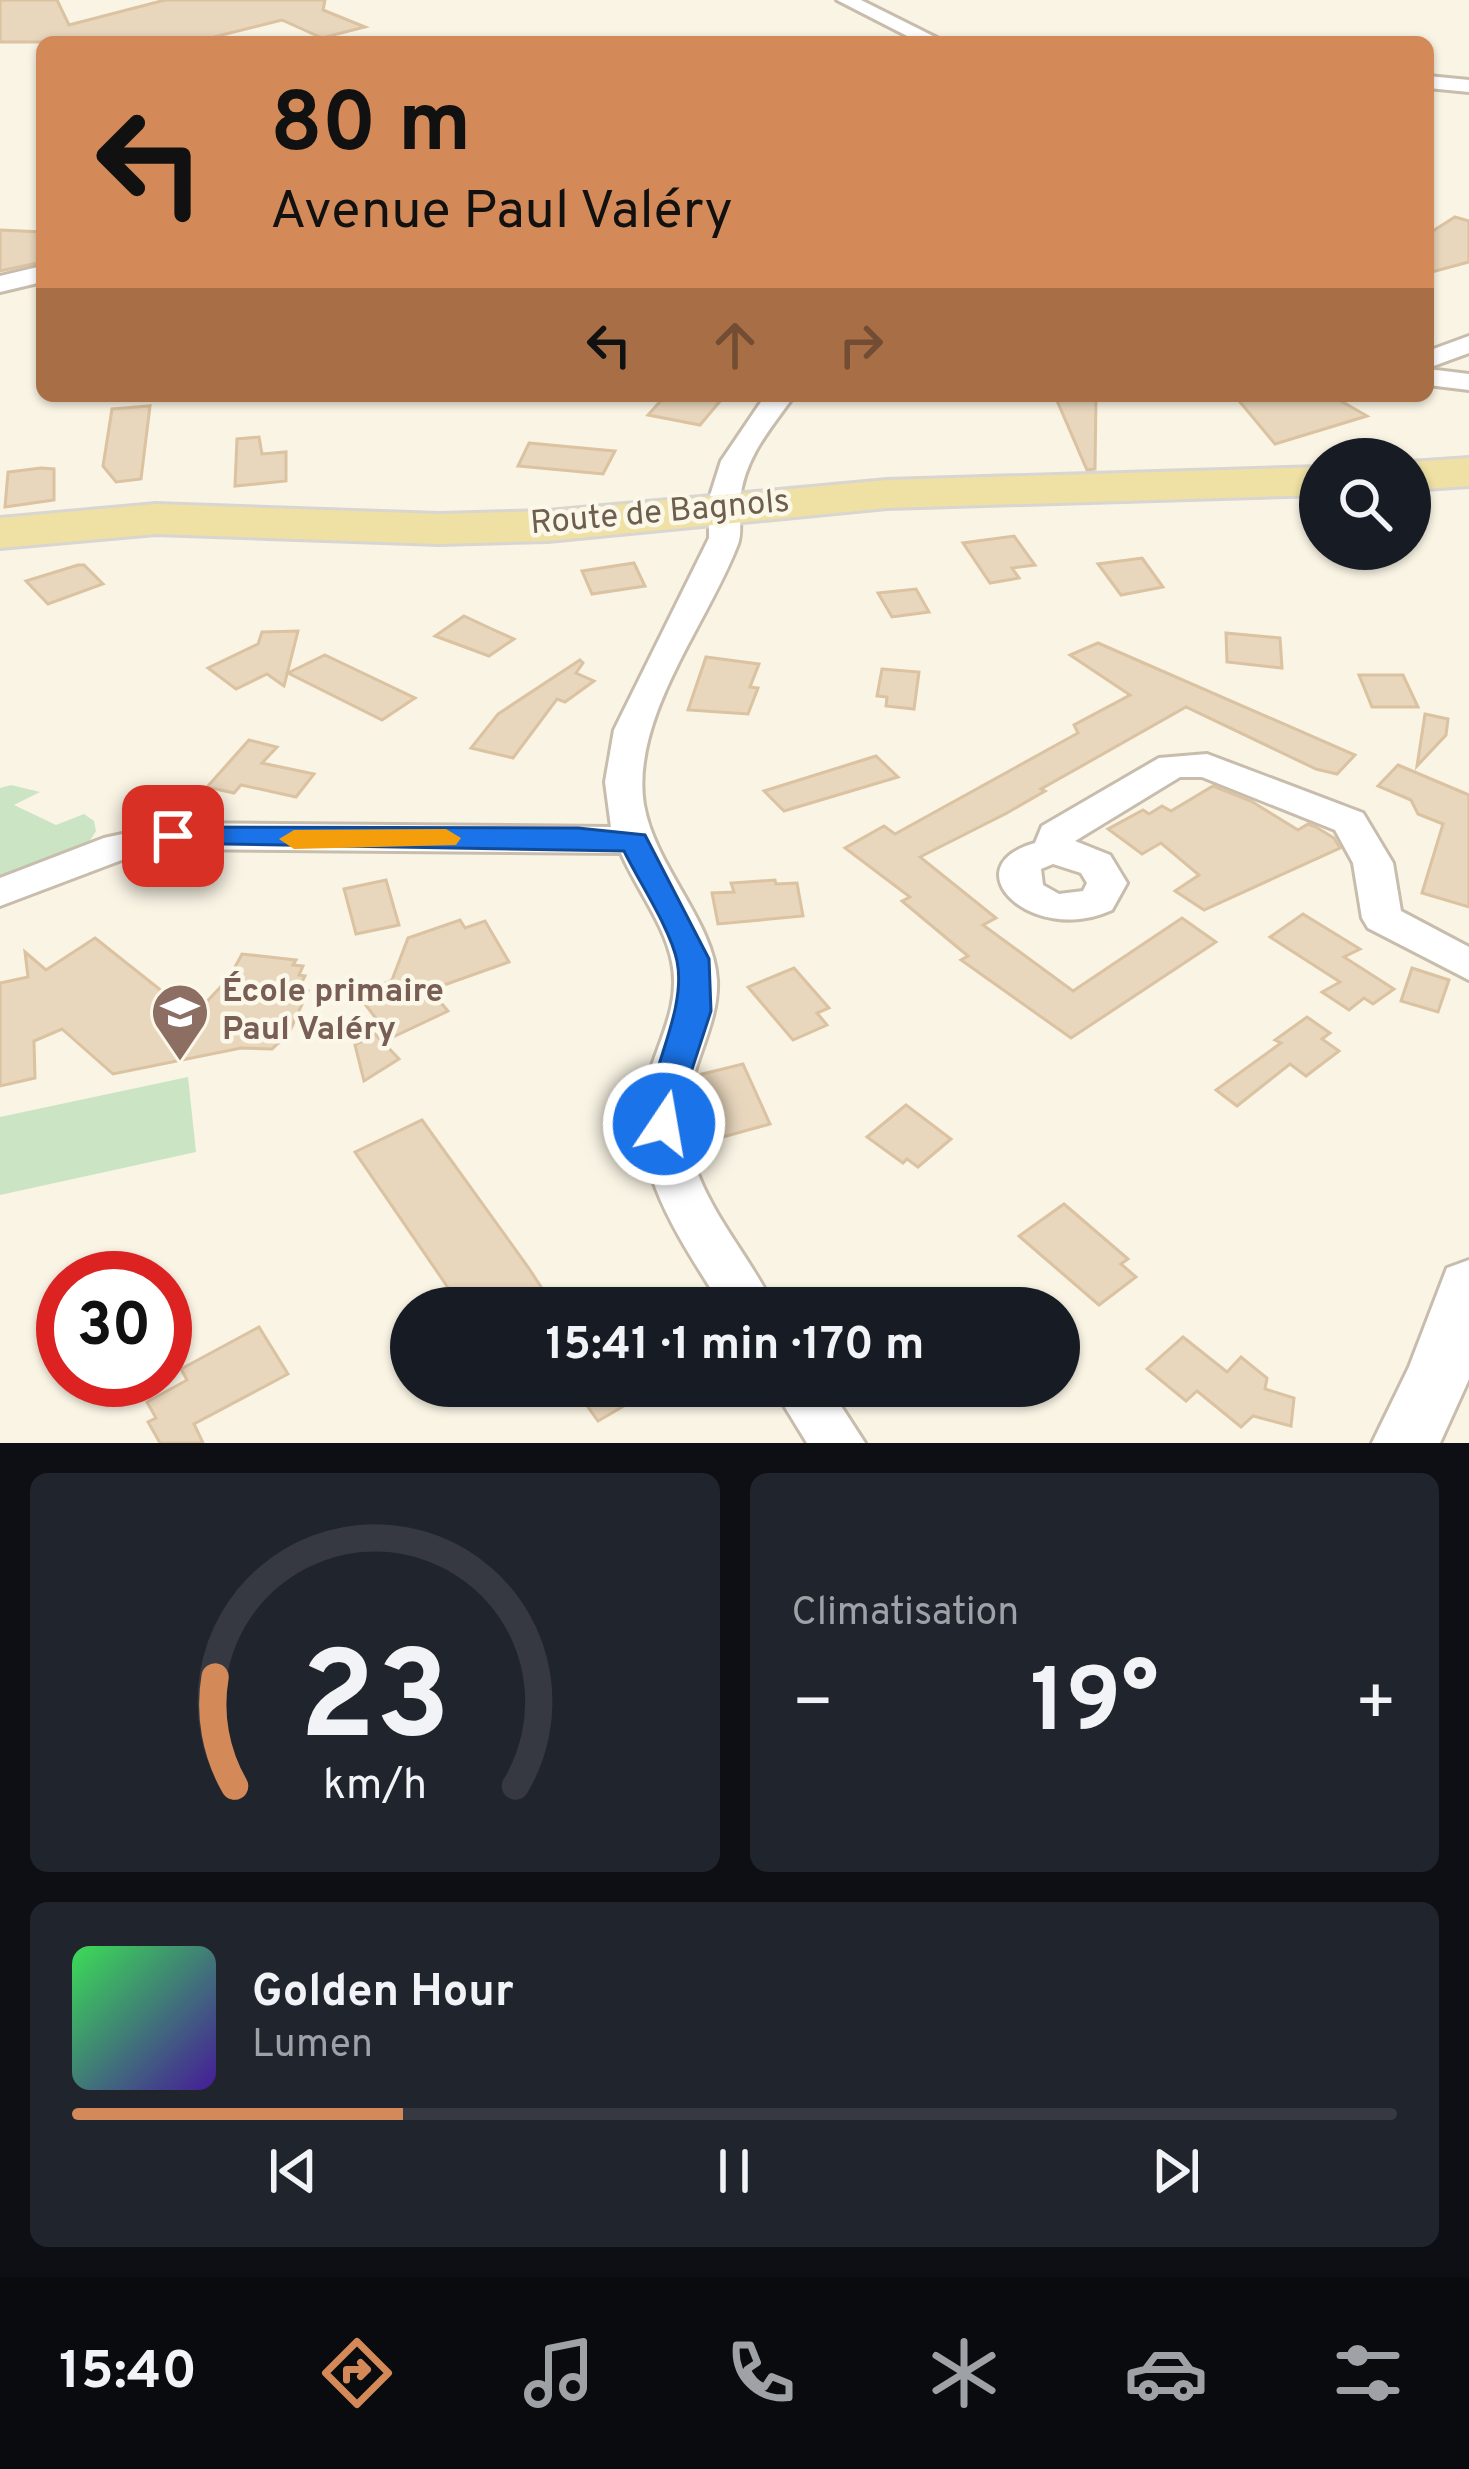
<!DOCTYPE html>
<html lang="fr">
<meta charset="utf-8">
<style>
:root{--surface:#171b24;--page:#20242c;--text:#f1f3f6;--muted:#9ea1a6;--line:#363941;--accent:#d38a58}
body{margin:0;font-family:Overpass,sans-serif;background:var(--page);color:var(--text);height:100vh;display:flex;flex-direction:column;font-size:45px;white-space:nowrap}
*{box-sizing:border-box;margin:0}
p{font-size:39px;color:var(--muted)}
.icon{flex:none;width:66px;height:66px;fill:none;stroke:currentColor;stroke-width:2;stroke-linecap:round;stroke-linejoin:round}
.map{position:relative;height:1443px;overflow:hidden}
.drawer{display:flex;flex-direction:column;gap:30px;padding:30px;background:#0d0f14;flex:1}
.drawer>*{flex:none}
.top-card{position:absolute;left:36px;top:36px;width:1398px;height:366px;border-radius:18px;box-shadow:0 3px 9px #0004;background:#d38a58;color:#111;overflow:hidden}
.buttons{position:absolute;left:1299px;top:438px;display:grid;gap:24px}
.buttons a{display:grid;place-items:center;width:132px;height:132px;border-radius:50%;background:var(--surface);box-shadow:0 3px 9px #0004;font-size:60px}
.speed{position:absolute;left:36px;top:1251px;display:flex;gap:24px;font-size:60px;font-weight:700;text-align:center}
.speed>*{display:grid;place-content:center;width:156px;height:156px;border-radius:50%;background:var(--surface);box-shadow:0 3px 9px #0004;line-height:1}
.speed .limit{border:18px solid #d22;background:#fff;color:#111}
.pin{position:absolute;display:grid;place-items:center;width:102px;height:102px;color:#fff;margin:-51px;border-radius:24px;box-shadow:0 6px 18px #0006}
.me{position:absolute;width:132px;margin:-66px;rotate:12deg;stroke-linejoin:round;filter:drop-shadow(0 0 9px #0008)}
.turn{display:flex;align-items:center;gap:42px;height:252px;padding:0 36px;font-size:54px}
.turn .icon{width:156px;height:156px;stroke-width:2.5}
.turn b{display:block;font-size:84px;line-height:102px}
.lanes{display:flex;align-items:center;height:114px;padding:0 36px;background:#0003;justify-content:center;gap:60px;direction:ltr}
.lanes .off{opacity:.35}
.big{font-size:90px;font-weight:700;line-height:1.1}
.drawer .card{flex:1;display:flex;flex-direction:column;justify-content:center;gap:18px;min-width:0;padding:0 42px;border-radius:18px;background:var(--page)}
.drawer .dial{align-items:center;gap:0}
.dial svg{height:312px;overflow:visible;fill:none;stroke:var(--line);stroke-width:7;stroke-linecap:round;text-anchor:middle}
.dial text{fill:var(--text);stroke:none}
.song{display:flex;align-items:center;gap:36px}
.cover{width:144px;height:144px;border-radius:18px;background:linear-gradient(135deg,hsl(130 70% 55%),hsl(260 70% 35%))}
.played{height:12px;border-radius:6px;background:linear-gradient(90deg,var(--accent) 25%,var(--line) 25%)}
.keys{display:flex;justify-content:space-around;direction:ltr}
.heat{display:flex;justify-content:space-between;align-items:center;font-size:66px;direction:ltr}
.drawer .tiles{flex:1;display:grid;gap:30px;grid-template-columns:1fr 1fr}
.card:last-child{grid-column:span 2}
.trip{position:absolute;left:390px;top:1287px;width:690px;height:120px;border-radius:60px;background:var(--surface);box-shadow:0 3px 9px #0004;font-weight:700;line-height:120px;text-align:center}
.tabs{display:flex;height:192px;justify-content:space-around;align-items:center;background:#090b0e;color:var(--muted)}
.tabs .icon{width:84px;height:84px}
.tabs .current{color:var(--accent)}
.tabs b{font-size:54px;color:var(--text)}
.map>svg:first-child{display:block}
.green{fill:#cbe4c4}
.building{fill:#e8d6bd;stroke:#dbc2a1;stroke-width:3}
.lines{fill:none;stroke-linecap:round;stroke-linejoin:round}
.minor-casing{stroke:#c8bdac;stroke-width:6}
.tertiary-casing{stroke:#c8bdac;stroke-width:6}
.primary-casing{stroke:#d9d5d1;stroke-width:6}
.minor{fill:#fff;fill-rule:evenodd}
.tertiary{fill:#fff;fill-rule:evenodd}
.primary{fill:#efe1a4;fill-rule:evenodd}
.route{fill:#1a73e8;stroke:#114b97;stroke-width:3}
.slow{fill:#f59e0b}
.labels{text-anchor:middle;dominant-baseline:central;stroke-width:9;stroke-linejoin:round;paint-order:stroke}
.street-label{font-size:33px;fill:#6d5e4d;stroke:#fcf8e9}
.education-label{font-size:33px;font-weight:bold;fill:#785e54;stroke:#fcf8e9;text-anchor:start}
</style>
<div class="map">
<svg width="1469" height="1443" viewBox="0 0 1469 1443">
<rect width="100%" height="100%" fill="#f9f4e4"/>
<g class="green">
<polygon points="11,785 40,792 14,805 56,825 84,814 94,821 96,831 89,842 0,882 0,788"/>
<polygon points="188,1077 196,1152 0,1195 0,1117"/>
</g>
<g class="building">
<polygon points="0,0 57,0 69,25 165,0 325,0 323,10 365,27 322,38 282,20 194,42 0,42"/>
<polygon points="1455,217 1469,221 1469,262 1428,273 1428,234"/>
<polygon points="0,230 42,232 42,262 0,271"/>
<polygon points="665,396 698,396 721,400 700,425 648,415"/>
<polygon points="1055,396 1096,396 1095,469 1087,470"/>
<polygon points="1235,396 1334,397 1367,416 1275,444"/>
<polygon points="150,406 141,479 116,482 103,466 112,409"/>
<polygon points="259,437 262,454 286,452 286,481 235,486 237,439"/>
<polygon points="529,443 615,451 603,474 518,466"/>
<polygon points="41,468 54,469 54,500 5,507 8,472"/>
<polygon points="1014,536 1035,565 1012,568 1019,578 990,583 963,543"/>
<polygon points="1142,558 1163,587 1121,595 1098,564"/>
<polygon points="634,563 645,586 592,594 582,571"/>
<polygon points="78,565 84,565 103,584 48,604 26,581"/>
<polygon points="916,589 929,612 892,617 878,593"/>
<polygon points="464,616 494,630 514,639 489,656 435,636"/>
<polygon points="298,631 284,686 267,674 236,689 208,668 258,644 262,632"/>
<polygon points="1226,633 1280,638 1282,668 1227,662"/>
<polygon points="1098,643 1355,755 1337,774 1316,769 1186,707 1041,789 1045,791 1007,813 920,857 996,918 983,925 1073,991 1182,918 1216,942 1071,1038 961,960 968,956 902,901 910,897 845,848 884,826 895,834 1078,733 1074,725 1130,695 1070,655"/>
<polygon points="325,655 415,698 382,720 288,673"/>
<polygon points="706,657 759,664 750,687 758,688 748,714 688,710"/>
<polygon points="580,660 583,663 576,673 594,681 565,702 557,699 513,758 471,748 498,714"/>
<polygon points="882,669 919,672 914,709 886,706 887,697 877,696"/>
<polygon points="1359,675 1403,675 1418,707 1372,707"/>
<polygon points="1425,714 1448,719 1446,735 1417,766"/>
<polygon points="249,740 277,747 262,763 314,774 296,797 241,785 234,793 207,787"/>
<polygon points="876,756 898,777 784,811 764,791"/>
<polygon points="1398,765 1469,795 1469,907 1422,893 1443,824 1418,814 1411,800 1378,786"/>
<polygon points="1213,786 1251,801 1298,830 1308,824 1316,827 1334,838 1340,848 1204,910 1175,891 1199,875 1161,843 1142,854 1108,829 1143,810 1149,814 1162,806 1171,811"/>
<polygon points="386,880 399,925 356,934 344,889"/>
<polygon points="775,880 776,884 797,883 803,916 718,924 712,893 734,892 731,883"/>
<polygon points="1303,914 1360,949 1344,957 1394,989 1373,1004 1364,998 1349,1010 1322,992 1340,982 1270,937"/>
<polygon points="460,920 465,928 485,921 509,962 430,990 448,1011 391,1038 358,995 392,980 408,938"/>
<polygon points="95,938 163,992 171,988 197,1012 229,978 242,954 296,960 293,965 303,966 299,975 305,976 298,990 308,991 289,1033 272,1049 241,1048 113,1074 62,1029 34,1041 35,1078 0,1086 0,983 28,977 25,952 46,970"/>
<polygon points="794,968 829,1008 817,1013 827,1025 793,1040 748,987"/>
<polygon points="1412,968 1449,980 1438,1012 1401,1001"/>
<polygon points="1307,1017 1330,1033 1322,1039 1339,1051 1306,1076 1290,1064 1237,1106 1216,1090 1281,1043 1275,1040"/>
<polygon points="375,1034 399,1059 364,1081 355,1045"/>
<polygon points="743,1064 770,1124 712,1140 693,1097 698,1075"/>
<polygon points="906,1105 951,1139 918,1167 907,1159 903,1163 867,1137"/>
<polygon points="422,1120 528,1267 549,1299 533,1308 462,1308 355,1152"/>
<polygon points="1064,1204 1128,1259 1121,1264 1136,1277 1099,1305 1019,1236"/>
<polygon points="259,1327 288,1374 194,1424 203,1443 160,1443 148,1422 156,1418 147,1402 187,1380 181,1369"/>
<polygon points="1183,1337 1227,1372 1241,1357 1267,1378 1265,1389 1294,1398 1291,1426 1253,1416 1241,1427 1197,1391 1186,1401 1147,1369"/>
<polygon points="573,1386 658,1386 598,1421"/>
</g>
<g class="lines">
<g class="minor-casing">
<g id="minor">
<polygon points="837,0 861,0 945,42 919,42"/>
<polygon points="1428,76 1469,80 1469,92 1428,88"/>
<polygon points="42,266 42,282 0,292 0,276"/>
<polygon points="1469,336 1469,353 1428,368 1428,351"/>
<polygon points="1428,369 1469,374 1469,390 1428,385"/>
<path d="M765,396H794C770,429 745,457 740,499C738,514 743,530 738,544C708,623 630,718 644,805C655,867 714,922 717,980C719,1020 696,1056 689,1094C674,1179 741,1238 775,1308H723C681,1240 623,1163 648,1078C659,1040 681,1004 672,962C665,925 636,888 621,853L173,849L127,858L0,906V878L104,838L173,823L611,827L605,782L614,730L709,538V499L721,461Z"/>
<path d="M1207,754L1363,813L1393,863L1401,911L1469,947V980L1368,928L1362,918L1353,863L1335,830L1202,777H1180L1075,841L1110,855L1127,883L1112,910C1032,947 950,867 1035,843L1042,826L1159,758ZM1053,864L1081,873L1087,883L1083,891L1059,894L1043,885L1041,869Z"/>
<polygon points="772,1386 828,1386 865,1443 807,1443"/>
</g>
</g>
<g class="tertiary-casing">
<polygon id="tertiary" points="1469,1260 1469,1379 1440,1443 1372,1443 1409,1367 1447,1268"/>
</g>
<g class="primary-casing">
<g id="primary">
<polygon points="1469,458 1469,486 1410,490 1410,462"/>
<polygon points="1320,467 1320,495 887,508 548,541 439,544 156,534 0,548 0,518 156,504 439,514 548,511 887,480"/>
</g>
</g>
<use href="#minor" class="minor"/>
<use href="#tertiary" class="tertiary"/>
<use href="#primary" class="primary"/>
</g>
<path class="route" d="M173,827L578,828L645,835L709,959L711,1011L682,1100V1124L677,1134L664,1137L652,1134C633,1097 689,1019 677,961C670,928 639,882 624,851L163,843L158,836Z"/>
<polygon class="slow" points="446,829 461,838 456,845 294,849 279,839 294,830"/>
<defs>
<g id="school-pin" transform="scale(3)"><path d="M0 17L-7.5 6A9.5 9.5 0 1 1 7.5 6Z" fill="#8d6e63" stroke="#fcf8e9"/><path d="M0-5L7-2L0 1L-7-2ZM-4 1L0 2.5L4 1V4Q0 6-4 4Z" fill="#fff"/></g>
</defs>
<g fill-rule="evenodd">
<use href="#school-pin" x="180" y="1012"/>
</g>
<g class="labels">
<g class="street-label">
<text transform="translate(660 514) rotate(-5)">Route de Bagnols</text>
</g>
<g class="education-label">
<text x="222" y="993">École primaire<tspan x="222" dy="38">Paul Valéry</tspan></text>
</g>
</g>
</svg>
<div class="buttons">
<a><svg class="icon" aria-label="search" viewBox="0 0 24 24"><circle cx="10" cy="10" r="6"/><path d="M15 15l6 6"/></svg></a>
</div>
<div class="speed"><div class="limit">30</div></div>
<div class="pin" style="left:173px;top:836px;background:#d93025"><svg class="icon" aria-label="arrive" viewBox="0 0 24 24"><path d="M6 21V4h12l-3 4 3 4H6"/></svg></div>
<svg class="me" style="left:664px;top:1124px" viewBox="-20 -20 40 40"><circle r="17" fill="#1a73e8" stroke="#fff" stroke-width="3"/><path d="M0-11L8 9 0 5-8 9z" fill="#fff"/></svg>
<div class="trip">15:41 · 1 min · 170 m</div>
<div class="top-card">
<div class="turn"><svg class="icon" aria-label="left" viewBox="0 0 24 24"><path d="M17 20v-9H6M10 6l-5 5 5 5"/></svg><div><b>80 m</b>Avenue Paul Valéry</div></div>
<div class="lanes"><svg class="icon" aria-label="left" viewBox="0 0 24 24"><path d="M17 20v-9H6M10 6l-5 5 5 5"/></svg><svg class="icon off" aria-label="ahead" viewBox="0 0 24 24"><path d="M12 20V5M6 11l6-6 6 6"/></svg><svg class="icon off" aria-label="right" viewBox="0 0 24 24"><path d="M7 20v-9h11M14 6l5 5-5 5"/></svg></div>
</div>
</div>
<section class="drawer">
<div class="tiles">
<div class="card dial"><svg viewBox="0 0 100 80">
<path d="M14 69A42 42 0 1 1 86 69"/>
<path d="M14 69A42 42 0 0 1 9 41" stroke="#d38a58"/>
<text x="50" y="56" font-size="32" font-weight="700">23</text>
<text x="50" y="72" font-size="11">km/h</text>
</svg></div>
<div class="card"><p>Climatisation</p>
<div class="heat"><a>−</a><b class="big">19°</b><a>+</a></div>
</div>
<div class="card">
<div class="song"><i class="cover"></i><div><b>Golden Hour</b><p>Lumen</p></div></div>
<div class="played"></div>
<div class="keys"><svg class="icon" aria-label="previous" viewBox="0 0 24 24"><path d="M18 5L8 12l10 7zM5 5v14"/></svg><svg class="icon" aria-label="pause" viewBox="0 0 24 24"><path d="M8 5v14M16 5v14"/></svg><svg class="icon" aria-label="next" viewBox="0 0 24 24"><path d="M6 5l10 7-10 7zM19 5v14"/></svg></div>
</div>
</div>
</section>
<nav class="tabs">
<b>15:40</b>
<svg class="icon current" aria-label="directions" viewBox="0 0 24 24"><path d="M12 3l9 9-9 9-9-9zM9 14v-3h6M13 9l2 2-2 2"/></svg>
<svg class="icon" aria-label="music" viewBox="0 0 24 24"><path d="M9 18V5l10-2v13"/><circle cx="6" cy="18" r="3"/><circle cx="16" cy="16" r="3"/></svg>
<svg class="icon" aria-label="phone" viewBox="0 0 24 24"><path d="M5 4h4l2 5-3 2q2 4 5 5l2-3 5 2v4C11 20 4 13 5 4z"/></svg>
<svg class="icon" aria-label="climate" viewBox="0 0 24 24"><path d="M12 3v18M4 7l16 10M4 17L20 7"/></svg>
<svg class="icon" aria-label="car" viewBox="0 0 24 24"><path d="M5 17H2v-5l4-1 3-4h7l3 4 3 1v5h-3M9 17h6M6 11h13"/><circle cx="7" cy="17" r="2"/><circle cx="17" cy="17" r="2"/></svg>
<svg class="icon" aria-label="filters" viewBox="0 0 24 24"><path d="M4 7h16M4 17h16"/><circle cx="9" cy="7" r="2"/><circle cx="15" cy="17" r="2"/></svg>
</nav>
